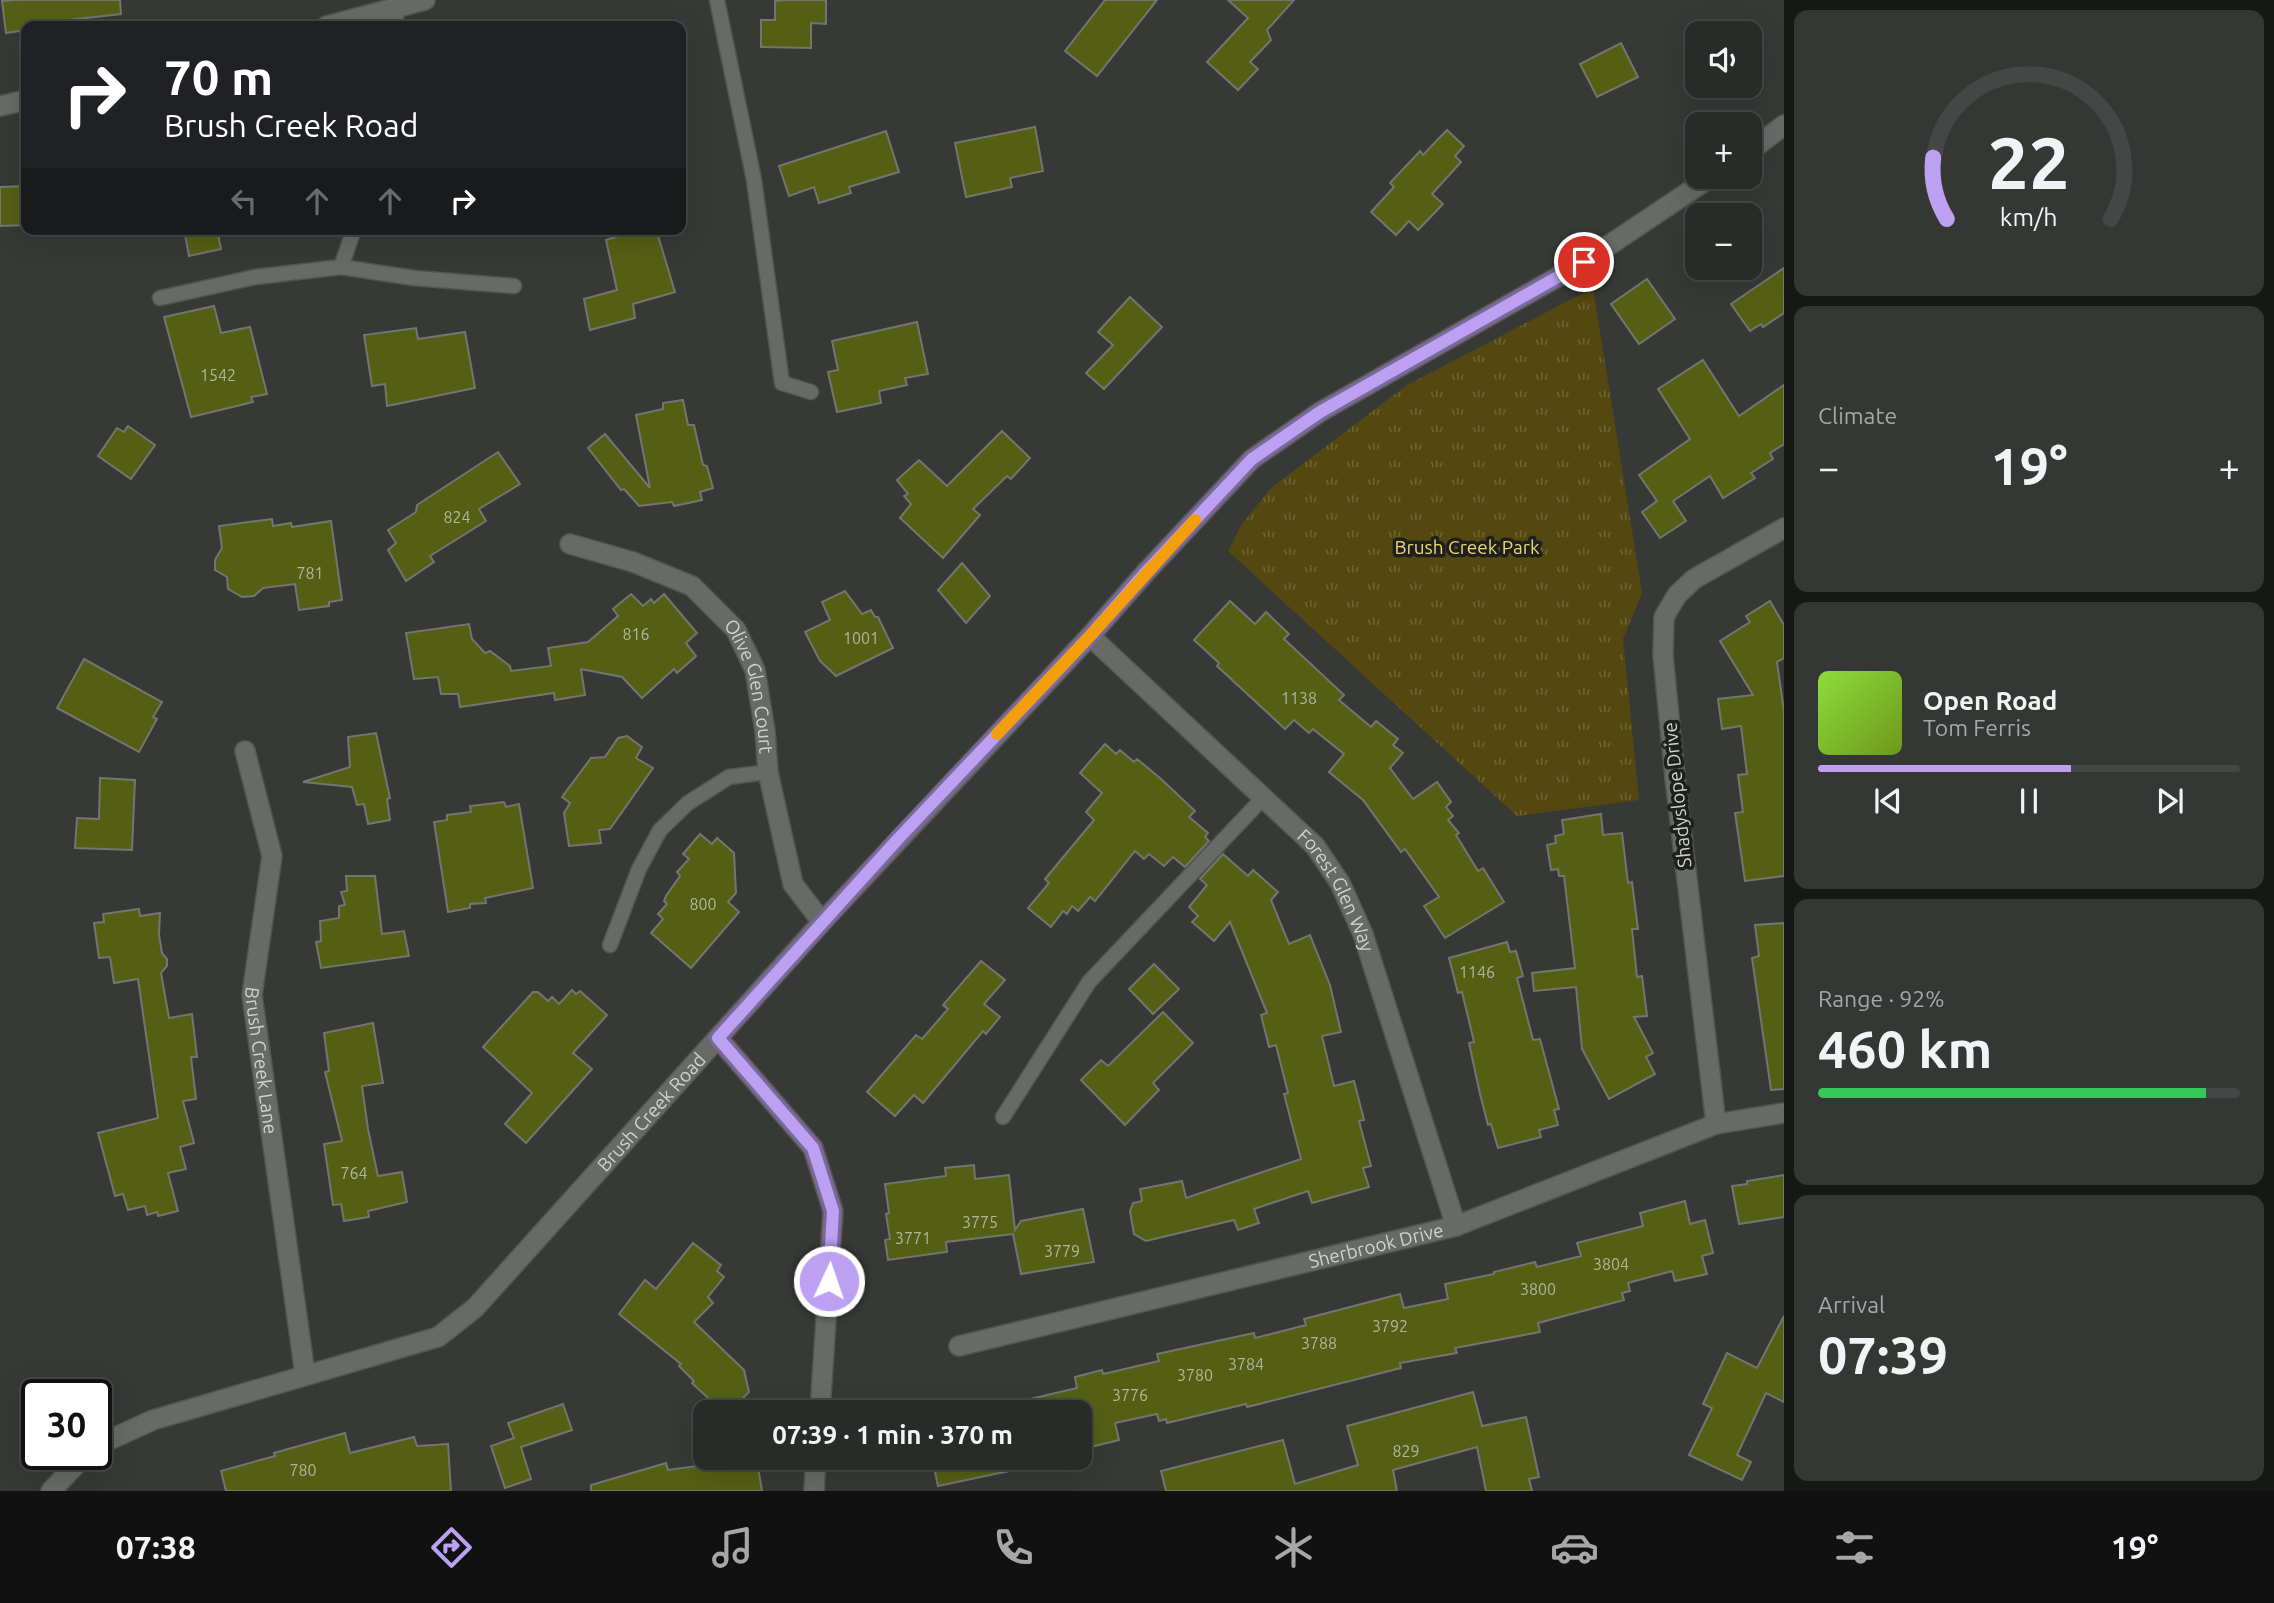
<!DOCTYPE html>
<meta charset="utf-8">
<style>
:root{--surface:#282b28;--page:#343734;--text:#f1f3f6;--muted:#a5a7a8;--line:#444745;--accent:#bca0f2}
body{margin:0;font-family:Ubuntu,sans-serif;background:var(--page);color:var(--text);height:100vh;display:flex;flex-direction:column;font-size:26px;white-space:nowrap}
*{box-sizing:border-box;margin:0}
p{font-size:23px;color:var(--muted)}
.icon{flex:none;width:38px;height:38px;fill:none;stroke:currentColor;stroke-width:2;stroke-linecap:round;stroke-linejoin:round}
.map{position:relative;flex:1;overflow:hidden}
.details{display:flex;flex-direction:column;gap:10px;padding:10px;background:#161816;width:490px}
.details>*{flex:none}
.hud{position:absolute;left:21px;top:21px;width:665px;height:214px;border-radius:14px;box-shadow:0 7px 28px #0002,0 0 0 2px var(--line);background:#202124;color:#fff;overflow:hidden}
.controls{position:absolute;left:1685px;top:21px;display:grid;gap:14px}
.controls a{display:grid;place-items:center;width:77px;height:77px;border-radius:14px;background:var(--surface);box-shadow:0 7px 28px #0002,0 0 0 2px var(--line);font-size:35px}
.speed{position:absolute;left:21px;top:1379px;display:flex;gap:14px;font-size:35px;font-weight:700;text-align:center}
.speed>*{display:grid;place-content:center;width:91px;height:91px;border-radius:50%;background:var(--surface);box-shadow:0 7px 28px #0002,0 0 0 2px var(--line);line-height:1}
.speed .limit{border:4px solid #111;border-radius:10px;background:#fff;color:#111}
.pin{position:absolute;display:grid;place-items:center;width:60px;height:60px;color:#fff;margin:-30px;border:4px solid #fff;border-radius:50%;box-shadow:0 2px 7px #0007}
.me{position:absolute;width:77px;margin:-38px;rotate:3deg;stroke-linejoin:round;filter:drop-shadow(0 0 5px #0008)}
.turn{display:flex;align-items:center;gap:24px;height:147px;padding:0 28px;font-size:32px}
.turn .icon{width:91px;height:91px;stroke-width:2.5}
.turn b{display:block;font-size:49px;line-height:60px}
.lanes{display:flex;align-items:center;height:66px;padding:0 28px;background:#0003;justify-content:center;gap:35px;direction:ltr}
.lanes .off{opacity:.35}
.big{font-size:52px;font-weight:700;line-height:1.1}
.details .widget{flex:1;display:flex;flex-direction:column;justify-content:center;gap:10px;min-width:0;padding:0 24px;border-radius:14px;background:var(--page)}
.details .dial{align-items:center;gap:0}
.dial svg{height:182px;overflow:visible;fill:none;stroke:var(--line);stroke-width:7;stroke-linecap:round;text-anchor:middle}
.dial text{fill:var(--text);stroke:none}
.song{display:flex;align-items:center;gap:21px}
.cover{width:84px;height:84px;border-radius:10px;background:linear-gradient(135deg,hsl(90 70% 55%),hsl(80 70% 35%))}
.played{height:7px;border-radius:4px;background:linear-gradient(90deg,var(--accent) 60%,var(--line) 60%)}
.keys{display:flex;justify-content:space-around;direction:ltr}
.heat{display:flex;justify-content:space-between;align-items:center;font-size:38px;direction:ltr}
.charge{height:10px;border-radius:5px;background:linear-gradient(90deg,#34c759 92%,var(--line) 0)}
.trip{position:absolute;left:693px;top:1400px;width:399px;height:70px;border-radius:14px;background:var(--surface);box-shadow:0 7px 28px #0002,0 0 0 2px var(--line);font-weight:700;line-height:70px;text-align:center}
.dock{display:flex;height:112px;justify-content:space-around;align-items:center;background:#101110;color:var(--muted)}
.dock .icon{width:49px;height:49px}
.dock .on{color:var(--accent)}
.dock b{font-size:32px;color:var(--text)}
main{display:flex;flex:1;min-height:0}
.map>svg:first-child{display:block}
.park{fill:url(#park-tufts)}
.building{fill:#555f14;stroke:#747570;stroke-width:2}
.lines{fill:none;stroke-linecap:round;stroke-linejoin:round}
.service-casing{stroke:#535552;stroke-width:17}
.minor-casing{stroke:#535552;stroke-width:22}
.tertiary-casing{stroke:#535552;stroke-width:22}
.service{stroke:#676a66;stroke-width:14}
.minor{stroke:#676a66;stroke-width:19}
.tertiary{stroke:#676a66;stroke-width:19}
.route-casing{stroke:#7a689d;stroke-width:18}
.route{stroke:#bca0f2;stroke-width:12}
.slow{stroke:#f59e0b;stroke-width:12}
.labels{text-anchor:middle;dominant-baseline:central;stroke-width:7;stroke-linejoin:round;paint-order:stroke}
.number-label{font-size:16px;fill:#b1b5a0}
.park-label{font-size:19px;fill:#eed670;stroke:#1e201e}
.street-label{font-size:19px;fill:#d0d2cf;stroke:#1e201e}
</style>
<main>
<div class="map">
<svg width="1784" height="1491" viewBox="0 0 1784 1491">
<defs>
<pattern id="park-tufts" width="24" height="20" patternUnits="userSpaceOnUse" patternTransform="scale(1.75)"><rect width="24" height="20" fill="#544810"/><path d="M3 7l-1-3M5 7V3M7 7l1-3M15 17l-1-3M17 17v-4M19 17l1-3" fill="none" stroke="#6c6232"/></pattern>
</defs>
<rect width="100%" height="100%" fill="#363935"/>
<polygon class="park" points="1593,288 1642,593 1623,639 1639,800 1517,816 1228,551 1242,524 1271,488 1407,385"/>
<g class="building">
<polygon points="15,0 120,0 121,14 59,21 57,26 26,26 26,30 6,33 2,1"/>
<polygon points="787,0 826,0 826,24 811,23 811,48 761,47 761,20 775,20 775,1"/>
<polygon points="1105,0 1157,0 1097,76 1065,51"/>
<polygon points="1228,0 1294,0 1267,30 1271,40 1250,62 1258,69 1238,90 1207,62 1248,18"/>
<polygon points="1621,43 1638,77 1597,97 1580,64"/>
<polygon points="1035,127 1043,171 1010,178 1012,187 966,197 955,143"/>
<polygon points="1447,130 1464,146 1455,156 1461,162 1432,194 1443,204 1418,230 1409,221 1396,235 1371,212 1394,187 1390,183 1420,151 1423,155"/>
<polygon points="886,131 899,172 849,187 851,193 819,203 814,187 789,196 779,166"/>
<polygon points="26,186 26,225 0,226 0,187"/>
<polygon points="184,229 217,229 221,249 189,256"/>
<polygon points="640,229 656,229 675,292 633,304 635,318 590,330 584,299 617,290 606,240"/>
<polygon points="1784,268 1784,313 1763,327 1761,324 1750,331 1731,304"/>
<polygon points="1647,279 1675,319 1639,344 1611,304"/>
<polygon points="1130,297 1162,327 1104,389 1086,373 1113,345 1098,332"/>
<polygon points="214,306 221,333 250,327 267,394 251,397 253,402 191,417 164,317"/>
<polygon points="917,322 928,374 905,378 907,385 879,391 881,403 837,412 828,372 838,370 832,341"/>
<polygon points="416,328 418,339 465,332 475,388 387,406 385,384 372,386 364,335"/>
<polygon points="1703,360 1739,416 1784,385 1784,444 1770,453 1773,459 1751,473 1755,478 1723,498 1710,476 1673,501 1686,521 1660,538 1642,512 1657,501 1639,475 1690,439 1658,389"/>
<polygon points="683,400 688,425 694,425 703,465 707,466 713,488 700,492 702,500 674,506 672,502 639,506 624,489 621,490 588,448 605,434 650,488 636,415 663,409 663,403"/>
<polygon points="128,426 155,445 131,479 98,456 117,428 124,432"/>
<polygon points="1002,431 1030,458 1011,479 1007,476 973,509 980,515 943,558 900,518 911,504 904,496 908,494 897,480 919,460 947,486"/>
<polygon points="498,452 520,484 479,509 486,521 430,556 434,562 406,581 388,550 396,543 388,530 416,512 417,505"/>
<polygon points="272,519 273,526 291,523 292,527 331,521 342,600 329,602 329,606 299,610 295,584 263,588 254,596 242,597 228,589 227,577 215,570 215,560 222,548 219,526"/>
<polygon points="962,563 990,596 966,623 938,590"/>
<polygon points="845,591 862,614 871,610 875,617 878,617 893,648 836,676 820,661 805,632 830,620 822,602"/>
<polygon points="631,594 643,606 651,599 654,603 664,594 697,633 686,643 696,656 677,673 674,669 642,698 622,677 581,669 585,695 555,700 554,693 460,707 458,694 441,694 438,677 414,679 406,633 469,624 472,639 485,653 490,651 510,666 511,671 551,666 548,648 588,642 618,616 613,609"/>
<polygon points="1230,601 1255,624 1266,612 1289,634 1284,639 1344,695 1339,700 1371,727 1376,721 1398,739 1393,745 1403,753 1390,768 1413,799 1437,782 1451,802 1446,807 1453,816 1448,820 1459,833 1456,835 1478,871 1483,868 1504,902 1445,938 1424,906 1439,897 1405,849 1401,852 1363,800 1329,772 1344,754 1313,729 1309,733 1294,720 1285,729 1217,666 1219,663 1194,640"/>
<polygon points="1770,601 1784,625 1784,658 1777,662 1784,711 1784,876 1745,881 1735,813 1743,812 1738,775 1747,774 1741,726 1722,729 1718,699 1753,695 1720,641 1750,622 1746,616"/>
<polygon points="84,659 162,702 153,717 157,719 139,752 57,708"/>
<polygon points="376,733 390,798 387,799 390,820 368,824 364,804 357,805 352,787 303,782 350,767 348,737"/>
<polygon points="627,736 642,747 636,758 653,768 610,829 599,830 601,843 569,846 564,813 570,803 562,797 591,758 605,757 618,738"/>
<polygon points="1105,744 1116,754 1120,750 1134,762 1137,759 1160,778 1195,811 1189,817 1208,833 1205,837 1209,841 1185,867 1173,857 1164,866 1149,854 1144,859 1135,851 1095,901 1090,897 1078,911 1072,906 1067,914 1063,911 1051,927 1028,908 1049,883 1045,879 1094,820 1086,812 1102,793 1080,773"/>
<polygon points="100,778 135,780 132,850 75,848 77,818 99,819"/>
<polygon points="504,802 506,807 519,804 533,888 485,898 486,903 470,904 470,908 448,912 434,822 447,820 447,815 471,812 470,806"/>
<polygon points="1601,814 1603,835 1622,833 1628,883 1632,882 1638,929 1632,929 1637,977 1642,976 1647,1016 1634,1017 1653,1053 1646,1057 1655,1074 1609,1099 1582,1049 1576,987 1534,991 1532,973 1575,968 1564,876 1559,876 1558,869 1551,870 1547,845 1556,843 1555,836 1564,834 1562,820"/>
<polygon points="700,834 712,844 717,838 734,853 736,893 728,902 739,912 691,968 651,933 663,919 658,914 667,904 664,901 666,896 680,876 677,872 689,859 683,854"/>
<polygon points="1223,854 1248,876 1253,870 1278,892 1271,900 1289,944 1310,935 1330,985 1341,1032 1322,1036 1334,1086 1354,1081 1364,1120 1359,1121 1371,1166 1363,1168 1369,1187 1312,1203 1308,1191 1254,1209 1259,1223 1238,1230 1234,1220 1146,1241 1134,1234 1130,1211 1133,1203 1142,1201 1140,1189 1182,1181 1186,1198 1301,1159 1284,1094 1288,1093 1276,1045 1269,1047 1261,1015 1267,1013 1230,922 1214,941 1192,922 1198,916 1189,907 1207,885 1200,879"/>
<polygon points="346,876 375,876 382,934 404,931 409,956 321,968 316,942 321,941 320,921 339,918 339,906 345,905 341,892 347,891"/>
<polygon points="139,909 140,916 160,913 159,935 162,953 167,959 167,966 161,973 169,1018 192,1014 197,1057 191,1057 196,1099 183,1101 194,1143 180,1147 186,1169 168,1173 178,1211 158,1216 157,1212 147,1215 145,1206 128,1210 123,1194 115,1196 98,1133 158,1118 138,979 114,983 110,957 99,958 94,923 104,922 103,914"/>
<polygon points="1784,923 1784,1089 1771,1090 1752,958 1759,956 1755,925"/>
<polygon points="1507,942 1510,952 1516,951 1523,976 1517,978 1533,1040 1540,1039 1559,1109 1554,1110 1558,1125 1539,1130 1541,1137 1498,1148 1491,1124 1488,1125 1480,1094 1469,1043 1474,1042 1462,992 1458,993 1449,958"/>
<polygon points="981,961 1005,980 984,1004 1000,1017 986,1034 983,1031 923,1103 914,1095 895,1116 867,1092 916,1035 922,1039 948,1009 943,1005"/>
<polygon points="1154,964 1179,989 1153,1014 1129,989"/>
<polygon points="572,990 576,994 580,991 607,1015 573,1053 592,1069 526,1143 505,1124 532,1093 483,1047 533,992 538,992 548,1001 552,997 559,1004"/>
<polygon points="1163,1012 1193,1043 1153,1083 1159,1090 1125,1125 1081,1080 1101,1060 1108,1066"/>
<polygon points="373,1023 383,1083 362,1086 368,1129 378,1176 402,1172 407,1202 368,1211 369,1217 344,1221 341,1204 333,1205 324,1144 342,1141 325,1072 329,1071 324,1033"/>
<polygon points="974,1165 975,1179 1009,1175 1015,1230 1021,1221 1083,1209 1094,1262 1021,1274 1013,1234 946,1242 947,1252 888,1260 885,1240 890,1239 886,1214 889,1213 885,1184 946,1176 945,1168"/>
<polygon points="1784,1175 1784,1217 1739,1224 1732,1186 1747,1184 1747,1181"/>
<polygon points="1685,1201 1690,1224 1705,1220 1713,1253 1702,1256 1707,1274 1675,1281 1672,1271 1628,1283 1630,1291 1622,1293 1624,1300 1538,1323 1540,1332 1455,1348 1457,1353 1400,1363 1401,1368 1247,1407 1246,1404 1167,1423 1166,1419 1159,1421 1157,1414 1115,1423 1119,1440 1091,1447 1083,1412 1010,1412 1009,1404 1077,1388 1075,1377 1102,1370 1103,1374 1159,1361 1157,1354 1254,1333 1255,1338 1306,1325 1304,1319 1400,1294 1404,1308 1448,1299 1445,1284 1494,1274 1494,1272 1535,1262 1537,1267 1581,1256 1577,1243 1643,1226 1640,1213"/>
<polygon points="693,1243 721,1265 717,1271 724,1277 708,1297 713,1303 694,1322 744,1370 749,1392 729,1412 723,1412 692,1383 694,1381 679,1366 681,1364 619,1314 645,1280 656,1289"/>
<polygon points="1784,1316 1784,1402 1766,1393 1737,1455 1751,1462 1742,1480 1689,1455 1712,1408 1703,1404 1727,1353 1757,1368"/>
<polygon points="1473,1392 1482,1426 1526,1417 1539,1477 1529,1479 1532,1491 1486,1491 1477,1447 1393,1470 1397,1491 1166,1491 1161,1471 1283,1440 1295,1484 1358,1465 1347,1426"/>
<polygon points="563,1404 572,1430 521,1447 531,1479 505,1488 491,1446 514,1438 508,1423"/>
<polygon points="345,1433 350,1453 414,1437 417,1446 448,1444 451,1491 226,1491 221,1471 275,1456 274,1453"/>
<polygon points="711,1458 751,1458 753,1468 758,1467 762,1491 591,1491 591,1485 666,1463 668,1470 712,1464"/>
<polygon points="932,1458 1027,1458 1028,1467 938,1486"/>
</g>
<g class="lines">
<g class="service-casing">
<g id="service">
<polyline points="717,0 754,180 782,383 811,392"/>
<polyline points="395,10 397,26"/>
<polyline points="341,267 354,229"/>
<polyline points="160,298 255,277 341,267 414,278 514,286"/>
<polyline points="610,945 639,869 660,830 688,803 729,777 768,772"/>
<polyline points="1003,1117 1089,982 1264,797"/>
</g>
</g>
<g class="minor-casing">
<g id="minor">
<polyline points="327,26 425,0"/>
<polyline points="0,106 26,100"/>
<path id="s1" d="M570,544L633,562L692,586L736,630L755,670L765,731L768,772L793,884L822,922"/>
<path id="s2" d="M1090,636L1315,846L1340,883L1363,934L1456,1226"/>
<path id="s3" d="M245,751L272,856L252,995L305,1374"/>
<polyline points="718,1038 813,1148 833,1211 820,1412"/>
<polyline points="1716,1124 1675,778 1663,655 1664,617 1677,595 1694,579 1784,528"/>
<path id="s4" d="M959,1346L1456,1226L1716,1124L1784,1113"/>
<polyline points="814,1491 816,1458"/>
</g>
</g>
<g class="tertiary-casing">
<g id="tertiary">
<polyline points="1750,151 1784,125"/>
<path id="s5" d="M96,1446L153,1420L438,1337L475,1308L822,922L1090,636L1146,572L1252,459L1320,412L1584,262L1711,177"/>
<polyline points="51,1491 86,1454"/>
</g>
</g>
<use href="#service" class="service"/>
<use href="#minor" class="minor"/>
<use href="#tertiary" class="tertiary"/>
</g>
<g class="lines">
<g class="route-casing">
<polyline id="route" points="829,1281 833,1211 813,1148 718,1038 898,839 1090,636 1146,572 1252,459 1320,412 1584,262"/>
</g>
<use href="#route" class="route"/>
<polyline class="slow" points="997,734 1090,636 1195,520"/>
</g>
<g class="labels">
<g class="number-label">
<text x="218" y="375">1542</text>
<text x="457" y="517">824</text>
<text x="310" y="573">781</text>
<text x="636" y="634">816</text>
<text x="861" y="638">1001</text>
<text x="1299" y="698">1138</text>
<text x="703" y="904">800</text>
<text x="1477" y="972">1146</text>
<text x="354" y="1173">764</text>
<text x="980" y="1222">3775</text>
<text x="913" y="1238">3771</text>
<text x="1062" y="1251">3779</text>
<text x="1611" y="1264">3804</text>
<text x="1538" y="1289">3800</text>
<text x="1390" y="1326">3792</text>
<text x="1319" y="1343">3788</text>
<text x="1246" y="1364">3784</text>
<text x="1195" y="1375">3780</text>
<text x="1130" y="1395">3776</text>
<text x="1406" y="1451">829</text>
<text x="303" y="1470">780</text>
</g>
<g class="park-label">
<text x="1467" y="547">Brush Creek Park</text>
</g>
<g class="street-label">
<text stroke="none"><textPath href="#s1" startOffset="250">Olive Glen Court</textPath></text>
<text transform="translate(1677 795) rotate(-96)">Shadyslope Drive</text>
<text stroke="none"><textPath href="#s2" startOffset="357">Forest Glen Way</textPath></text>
<text stroke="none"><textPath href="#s3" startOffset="315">Brush Creek Lane</textPath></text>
<text stroke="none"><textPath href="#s5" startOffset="670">Brush Creek Road</textPath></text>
<text stroke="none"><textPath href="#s4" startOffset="429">Sherbrook Drive</textPath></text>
</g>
</g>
</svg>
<div class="controls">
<a><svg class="icon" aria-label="sound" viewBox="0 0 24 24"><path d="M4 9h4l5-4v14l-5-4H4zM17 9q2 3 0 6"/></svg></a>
<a>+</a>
<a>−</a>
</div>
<div class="speed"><div class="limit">30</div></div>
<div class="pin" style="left:1584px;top:262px;background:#d93025"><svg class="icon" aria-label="arrive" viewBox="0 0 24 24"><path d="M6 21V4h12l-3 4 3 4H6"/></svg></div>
<svg class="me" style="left:829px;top:1281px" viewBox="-20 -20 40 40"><circle r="17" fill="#bca0f2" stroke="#fff" stroke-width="3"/><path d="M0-11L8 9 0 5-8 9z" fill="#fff"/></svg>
<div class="trip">07:39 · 1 min · 370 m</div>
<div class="hud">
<div class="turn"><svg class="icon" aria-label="right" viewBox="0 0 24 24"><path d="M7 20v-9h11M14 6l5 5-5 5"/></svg><div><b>70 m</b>Brush Creek Road</div></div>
<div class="lanes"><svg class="icon off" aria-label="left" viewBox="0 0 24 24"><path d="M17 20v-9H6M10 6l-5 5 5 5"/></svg><svg class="icon off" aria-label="ahead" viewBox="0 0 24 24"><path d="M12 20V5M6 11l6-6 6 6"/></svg><svg class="icon off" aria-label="ahead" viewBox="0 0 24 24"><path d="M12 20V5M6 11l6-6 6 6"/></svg><svg class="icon" aria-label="right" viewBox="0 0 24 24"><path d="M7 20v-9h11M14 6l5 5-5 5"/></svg></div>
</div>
</div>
<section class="details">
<div class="widget dial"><svg viewBox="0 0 100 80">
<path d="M14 69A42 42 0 1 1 86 69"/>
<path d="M14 69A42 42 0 0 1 8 42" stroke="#bca0f2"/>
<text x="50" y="56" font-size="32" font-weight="700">22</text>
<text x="50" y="72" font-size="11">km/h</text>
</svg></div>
<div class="widget"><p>Climate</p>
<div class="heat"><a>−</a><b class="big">19°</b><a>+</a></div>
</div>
<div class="widget">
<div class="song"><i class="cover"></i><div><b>Open Road</b><p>Tom Ferris</p></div></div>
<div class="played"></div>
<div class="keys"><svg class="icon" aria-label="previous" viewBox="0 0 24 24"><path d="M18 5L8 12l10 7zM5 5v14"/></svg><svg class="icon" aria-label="pause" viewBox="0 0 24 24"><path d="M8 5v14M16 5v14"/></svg><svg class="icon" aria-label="next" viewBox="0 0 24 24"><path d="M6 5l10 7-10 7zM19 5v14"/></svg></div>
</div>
<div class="widget"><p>Range · 92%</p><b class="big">460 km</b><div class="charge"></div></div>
<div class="widget"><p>Arrival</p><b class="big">07:39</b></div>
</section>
</main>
<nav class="dock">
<b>07:38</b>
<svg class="icon on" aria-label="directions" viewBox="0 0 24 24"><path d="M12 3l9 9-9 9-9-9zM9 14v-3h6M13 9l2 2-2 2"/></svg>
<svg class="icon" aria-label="music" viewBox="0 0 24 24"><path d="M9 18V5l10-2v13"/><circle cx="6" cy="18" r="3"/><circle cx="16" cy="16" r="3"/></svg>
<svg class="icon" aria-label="phone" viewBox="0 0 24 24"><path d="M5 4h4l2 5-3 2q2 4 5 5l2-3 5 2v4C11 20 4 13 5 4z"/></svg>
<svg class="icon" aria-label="climate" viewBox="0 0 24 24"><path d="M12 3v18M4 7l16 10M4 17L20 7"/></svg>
<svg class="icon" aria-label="car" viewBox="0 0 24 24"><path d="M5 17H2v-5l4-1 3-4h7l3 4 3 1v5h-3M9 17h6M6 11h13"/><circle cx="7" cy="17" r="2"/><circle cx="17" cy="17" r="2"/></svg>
<svg class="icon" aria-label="filters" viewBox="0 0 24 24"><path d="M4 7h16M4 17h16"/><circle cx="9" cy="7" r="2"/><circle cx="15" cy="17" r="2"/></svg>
<b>19°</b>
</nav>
